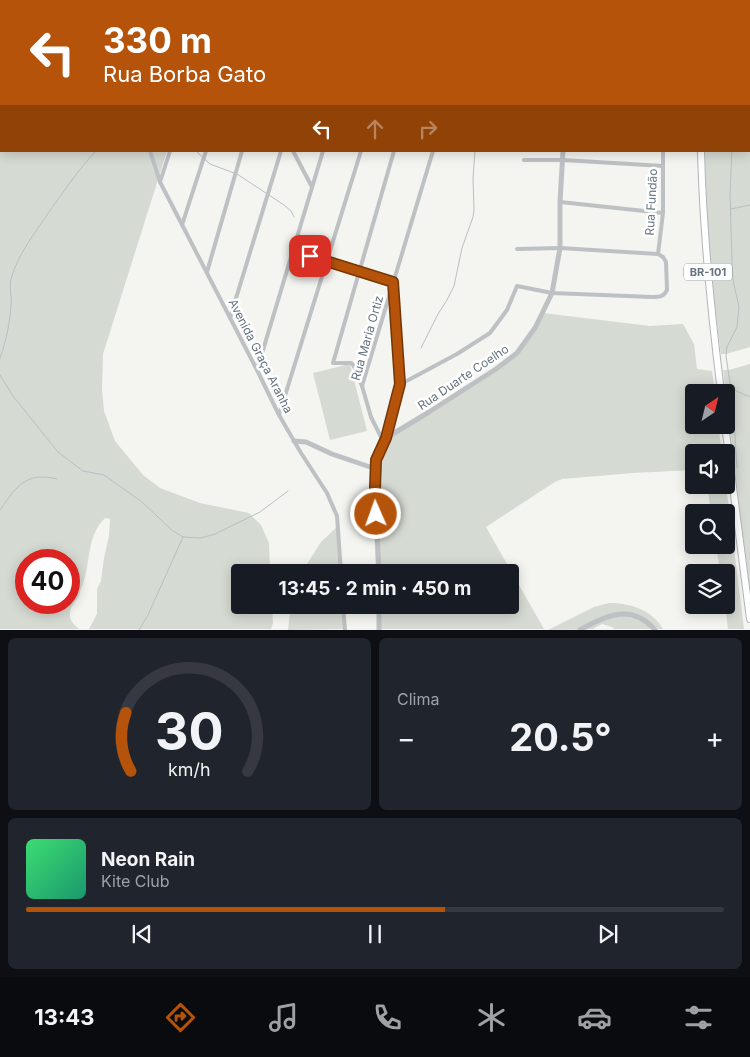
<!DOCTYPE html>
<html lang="pt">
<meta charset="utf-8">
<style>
:root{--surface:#171b24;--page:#20242c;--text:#f1f3f6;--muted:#9ea1a6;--line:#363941;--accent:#b45309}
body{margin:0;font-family:Inter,sans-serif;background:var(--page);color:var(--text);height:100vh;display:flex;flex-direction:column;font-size:19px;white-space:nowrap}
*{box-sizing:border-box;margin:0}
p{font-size:16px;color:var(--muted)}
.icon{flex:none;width:28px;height:28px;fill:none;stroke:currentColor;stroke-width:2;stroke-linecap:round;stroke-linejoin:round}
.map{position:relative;height:630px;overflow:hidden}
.drawer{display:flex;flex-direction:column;gap:8px;padding:8px;background:#0d0f14;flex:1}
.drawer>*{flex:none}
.top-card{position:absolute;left:0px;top:0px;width:750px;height:152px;box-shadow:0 2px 12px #0003;background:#b45309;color:#fff;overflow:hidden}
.needle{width:32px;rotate:35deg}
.tools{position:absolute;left:685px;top:384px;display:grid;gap:10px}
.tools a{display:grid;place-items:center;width:50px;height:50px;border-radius:5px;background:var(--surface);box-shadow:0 2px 12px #0003;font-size:25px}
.speed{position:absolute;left:15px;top:549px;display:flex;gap:10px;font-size:25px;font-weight:700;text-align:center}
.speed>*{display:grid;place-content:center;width:65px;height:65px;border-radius:50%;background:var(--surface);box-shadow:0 2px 12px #0003;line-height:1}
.speed .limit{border:8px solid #d22;background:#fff;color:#111}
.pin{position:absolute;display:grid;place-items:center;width:42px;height:42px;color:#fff;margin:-21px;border-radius:10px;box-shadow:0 2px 8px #0006}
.me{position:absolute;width:55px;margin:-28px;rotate:358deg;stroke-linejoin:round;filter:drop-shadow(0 0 4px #0008)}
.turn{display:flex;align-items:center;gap:18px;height:105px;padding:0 20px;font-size:22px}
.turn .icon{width:65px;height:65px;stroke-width:2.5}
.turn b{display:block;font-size:35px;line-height:42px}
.lanes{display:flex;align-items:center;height:48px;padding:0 20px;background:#0003;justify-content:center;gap:25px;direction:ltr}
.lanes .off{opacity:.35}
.big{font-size:38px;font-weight:700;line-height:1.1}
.drawer .tile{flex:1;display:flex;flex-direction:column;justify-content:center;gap:8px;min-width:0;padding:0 18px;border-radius:8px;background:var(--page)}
.drawer .dial{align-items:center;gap:0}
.dial svg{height:130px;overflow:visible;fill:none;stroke:var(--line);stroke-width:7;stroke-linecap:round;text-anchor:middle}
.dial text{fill:var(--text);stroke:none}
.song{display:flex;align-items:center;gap:15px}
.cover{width:60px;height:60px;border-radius:8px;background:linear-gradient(135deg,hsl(140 70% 55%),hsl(160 70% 35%))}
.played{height:5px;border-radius:2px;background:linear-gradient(90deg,var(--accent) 60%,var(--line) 60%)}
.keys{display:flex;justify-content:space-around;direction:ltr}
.heat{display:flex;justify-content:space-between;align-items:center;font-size:28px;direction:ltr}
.drawer .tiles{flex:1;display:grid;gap:8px;grid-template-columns:1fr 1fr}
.tile:last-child{grid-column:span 2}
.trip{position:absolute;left:231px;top:564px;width:288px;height:50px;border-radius:5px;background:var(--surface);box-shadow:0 2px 12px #0003;font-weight:700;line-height:50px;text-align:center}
.tabs{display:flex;height:80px;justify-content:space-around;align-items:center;background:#090b0e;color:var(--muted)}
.tabs .icon{width:35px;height:35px}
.tabs .selected{color:var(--accent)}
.tabs b{font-size:22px;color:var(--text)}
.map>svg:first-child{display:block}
.green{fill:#d5dad2;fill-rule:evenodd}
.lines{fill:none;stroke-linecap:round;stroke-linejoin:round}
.stream{stroke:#b6c0c4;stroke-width:1}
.primary-casing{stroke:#b1b5b8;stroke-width:8}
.minor{stroke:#bdc1c4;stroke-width:4}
.tertiary{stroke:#bdc1c4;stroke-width:5}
.primary{stroke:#fff;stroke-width:6}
.route-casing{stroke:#753606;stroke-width:12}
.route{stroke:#b45309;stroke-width:9}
.labels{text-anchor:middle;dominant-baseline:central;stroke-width:5;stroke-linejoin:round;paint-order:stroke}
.shield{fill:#fff;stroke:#939da5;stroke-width:1}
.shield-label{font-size:11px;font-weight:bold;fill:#65737f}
.street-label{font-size:12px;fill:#65737f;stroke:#fff}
</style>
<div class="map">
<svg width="750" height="630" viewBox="0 0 750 630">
<rect width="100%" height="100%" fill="#f4f4f0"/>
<g class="green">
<path d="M0,0H216L215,1H1V151H167L103,354L102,389L104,411L115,441L143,475L160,488L200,503L249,513L261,525L269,543L270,572H240V605H272L273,623L271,629H89L97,614V589L101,581L104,558L109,536L110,519L105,518C86,537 91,561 83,584C81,588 80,592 79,596C76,601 70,607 70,613C69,620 74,625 79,629H0ZM26,560H69V602H26Z"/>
<polygon points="713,0 750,0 750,347 726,354 721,354 707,246 705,151 749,151 749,1 713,1"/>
<polygon points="543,313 650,326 683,324 694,344 697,369 712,371 715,392 694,392 694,425 718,425 722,452 694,452 694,470 633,473 562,479 555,482 544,489 486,527 544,629 378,629 377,605 510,605 510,572 376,572 373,503 377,460 385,434 412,423 510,359"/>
<polygon points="350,364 367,431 330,440 313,373"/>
<polygon points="750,364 750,596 723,370 729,370"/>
<polygon points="707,485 726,485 744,629 728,629 725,605 726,605 726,572 720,572 716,545 726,545 726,512 711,512"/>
<polygon points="337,527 340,572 302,572 321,542"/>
<path d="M609,603C631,603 652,610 663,629H614L612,627L602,624L593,629L548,630L594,607Z"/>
<polygon points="291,605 343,605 344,629 288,630"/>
</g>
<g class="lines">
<g class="stream">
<polyline points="142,0 142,1"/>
<polyline points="737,0 737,1"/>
<polyline points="56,1 58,0"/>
<polyline points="492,1 492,0"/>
<polyline points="749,19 750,21"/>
<polyline points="0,35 1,30"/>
<polyline points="749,104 750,101"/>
<polyline points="196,151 210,164 234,173"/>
<polyline points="732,151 730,193 732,262 733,280 739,307 737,327 727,347 726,356 733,404 737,468"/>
<polyline points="237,174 284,205 291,211 294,217"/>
<polyline points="731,209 750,205"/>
<polyline points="421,348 438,314 447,300 454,286 462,248 473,217 474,210 473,178 475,151"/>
<path d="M0,358C6,341 10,323 11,305C12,296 9,287 11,279C18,254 35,233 49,212C64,191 78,170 96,151"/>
<polyline points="0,375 13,396 58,452 83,471 104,475 142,502 173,531 183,537 201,538 215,534 260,512 288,491"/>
<polyline points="732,389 750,397"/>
<path d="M0,510C16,487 26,471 57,479"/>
<polyline points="139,630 148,615 183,537"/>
</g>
<g class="primary-casing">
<g id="primary">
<polyline points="706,1 706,0"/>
<path d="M701,151C703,232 711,312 721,392"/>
<polyline points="725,425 750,619"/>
</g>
</g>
<g class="minor">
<polyline points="100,0 100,1"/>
<polyline points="387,0 388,1"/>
<polyline points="428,0 429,1"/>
<polyline points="465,0 465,1"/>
<polyline points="218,1 218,0"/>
<polyline points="254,1 254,0"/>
<polyline points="289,1 289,0"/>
<polyline points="329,1 330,0"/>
<polyline points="367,1 367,0"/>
<polyline points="668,1 668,0"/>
<polyline points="150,151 160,182 257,370 279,415 301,453 327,493 337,516 341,572"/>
<polyline points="293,151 312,187"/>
<polyline points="524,160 563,160 663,166"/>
<polyline points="160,182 170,151"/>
<polyline points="560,202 663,213"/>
<polyline points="182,225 206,151"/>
<polyline points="294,250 393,282 401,384 386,438"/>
<polyline points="658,254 663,213 663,151"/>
<polyline points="207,272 242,151"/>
<polyline points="230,318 281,151"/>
<polyline points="257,370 323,151"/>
<path d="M401,384L457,354L490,333L507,310L517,286L552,293L652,297C659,297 664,297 667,290L666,262L663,257L658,254L560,248L517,249"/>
<polyline points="362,386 354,366 351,363 333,363 394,151"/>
<polyline points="279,415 361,151"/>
<polyline points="384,443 371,417 362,386 433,151"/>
<polyline points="343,605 345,630"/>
</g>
<g class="tertiary">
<polyline points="577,1 577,0"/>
<polyline points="294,441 306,442 332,454 376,469"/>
<polyline points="379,572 375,488 376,460 380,452 386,438 429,412 496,369 517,353 535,328 552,293 560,248 560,202 563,151"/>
<polyline points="379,605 379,630"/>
<path d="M580,630C606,615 632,603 655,630"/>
</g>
<use href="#primary" class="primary"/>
</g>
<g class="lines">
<g class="route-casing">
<polyline id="route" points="310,256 393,282 400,384 386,438 376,460 375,488 376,514"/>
</g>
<use href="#route" class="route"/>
</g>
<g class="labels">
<rect class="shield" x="684" y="263.5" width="48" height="17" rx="4"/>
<g class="shield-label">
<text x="708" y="272">BR-101</text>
</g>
<g class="street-label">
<text transform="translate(651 202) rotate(-87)">Rua Fundão</text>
<text transform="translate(367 338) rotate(-74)">Rua Maria Ortiz</text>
<text transform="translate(261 356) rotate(63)">Avenida Graça Aranha</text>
<text transform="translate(463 377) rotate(-34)">Rua Duarte Coelho</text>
</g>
</g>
</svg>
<div class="tools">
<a><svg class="needle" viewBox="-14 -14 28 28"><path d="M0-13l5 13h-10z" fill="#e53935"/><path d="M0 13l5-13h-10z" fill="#9ea1a6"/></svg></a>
<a><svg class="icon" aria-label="sound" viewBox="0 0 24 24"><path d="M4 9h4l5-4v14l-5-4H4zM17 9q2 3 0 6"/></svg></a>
<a><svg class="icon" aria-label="search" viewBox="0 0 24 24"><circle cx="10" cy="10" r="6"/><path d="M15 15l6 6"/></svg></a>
<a><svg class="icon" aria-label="layers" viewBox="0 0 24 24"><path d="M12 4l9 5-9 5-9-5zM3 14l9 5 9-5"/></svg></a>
</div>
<div class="speed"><div class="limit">40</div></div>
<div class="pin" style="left:310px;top:256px;background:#d93025"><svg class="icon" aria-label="arrive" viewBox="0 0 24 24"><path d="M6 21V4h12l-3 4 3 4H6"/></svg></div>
<svg class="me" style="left:376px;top:514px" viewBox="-20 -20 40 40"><circle r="17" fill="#b45309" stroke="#fff" stroke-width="3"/><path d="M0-11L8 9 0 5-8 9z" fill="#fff"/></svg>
<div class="trip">13:45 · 2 min · 450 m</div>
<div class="top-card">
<div class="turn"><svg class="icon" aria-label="left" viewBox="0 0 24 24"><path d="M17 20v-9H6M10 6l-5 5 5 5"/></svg><div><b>330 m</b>Rua Borba Gato</div></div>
<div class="lanes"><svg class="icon" aria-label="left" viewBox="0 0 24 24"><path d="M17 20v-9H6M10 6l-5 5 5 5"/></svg><svg class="icon off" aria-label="ahead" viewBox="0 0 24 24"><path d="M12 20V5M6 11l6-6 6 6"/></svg><svg class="icon off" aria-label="right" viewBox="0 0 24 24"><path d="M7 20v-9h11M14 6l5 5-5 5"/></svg></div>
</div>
</div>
<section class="drawer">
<div class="tiles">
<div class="tile dial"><svg viewBox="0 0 100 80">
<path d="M14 69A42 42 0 1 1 86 69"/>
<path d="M14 69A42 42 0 0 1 11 33" stroke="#b45309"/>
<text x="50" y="56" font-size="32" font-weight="700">30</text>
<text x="50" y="72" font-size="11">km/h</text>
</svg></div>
<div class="tile"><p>Clima</p>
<div class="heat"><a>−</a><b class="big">20.5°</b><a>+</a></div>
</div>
<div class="tile">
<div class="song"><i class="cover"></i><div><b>Neon Rain</b><p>Kite Club</p></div></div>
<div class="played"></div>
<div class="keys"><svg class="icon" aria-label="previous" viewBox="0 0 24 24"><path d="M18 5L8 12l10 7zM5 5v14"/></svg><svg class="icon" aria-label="pause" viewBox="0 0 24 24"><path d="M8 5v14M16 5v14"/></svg><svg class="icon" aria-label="next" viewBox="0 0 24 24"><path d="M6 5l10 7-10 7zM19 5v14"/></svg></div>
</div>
</div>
</section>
<nav class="tabs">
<b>13:43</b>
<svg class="icon selected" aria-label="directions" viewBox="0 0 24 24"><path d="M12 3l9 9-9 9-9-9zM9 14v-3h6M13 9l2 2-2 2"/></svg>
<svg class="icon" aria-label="music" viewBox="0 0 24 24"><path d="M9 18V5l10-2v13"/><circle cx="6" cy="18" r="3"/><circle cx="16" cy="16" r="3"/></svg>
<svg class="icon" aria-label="phone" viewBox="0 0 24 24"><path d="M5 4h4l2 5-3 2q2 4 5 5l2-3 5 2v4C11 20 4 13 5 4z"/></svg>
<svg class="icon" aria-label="climate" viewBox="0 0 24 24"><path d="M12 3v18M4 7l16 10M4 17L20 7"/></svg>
<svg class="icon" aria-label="car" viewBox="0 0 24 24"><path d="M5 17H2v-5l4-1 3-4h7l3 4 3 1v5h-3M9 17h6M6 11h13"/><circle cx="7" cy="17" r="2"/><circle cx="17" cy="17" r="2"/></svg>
<svg class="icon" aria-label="filters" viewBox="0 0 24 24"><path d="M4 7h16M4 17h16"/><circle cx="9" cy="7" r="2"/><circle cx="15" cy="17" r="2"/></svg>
</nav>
